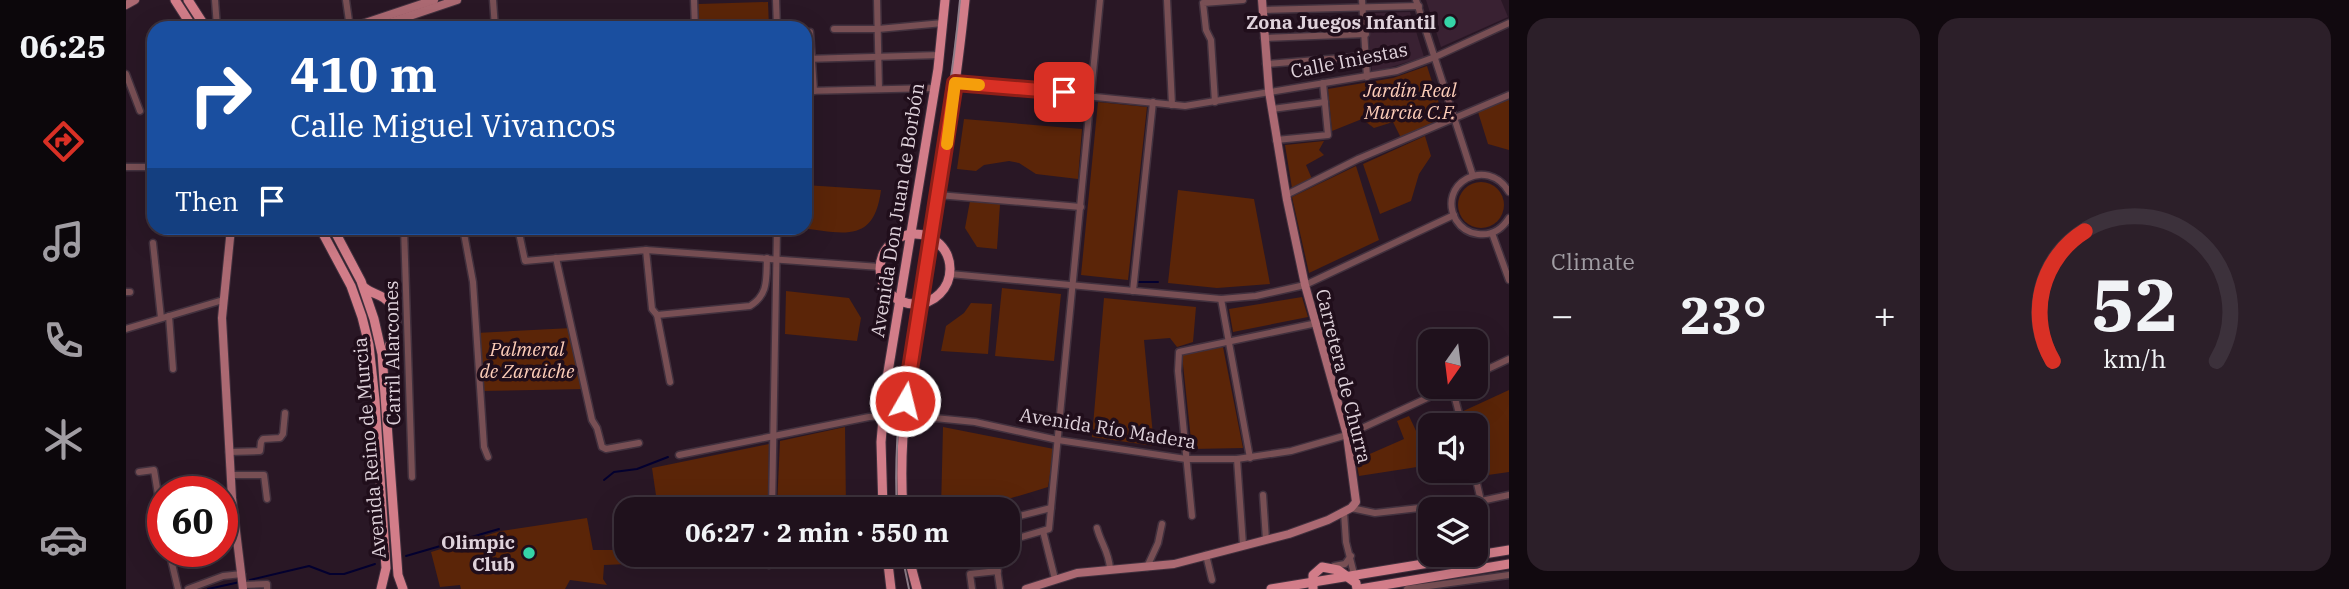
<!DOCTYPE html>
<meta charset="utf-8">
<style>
:root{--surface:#1f111c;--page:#2c1f29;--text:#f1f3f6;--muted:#a19da3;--line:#3c313b;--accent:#d93025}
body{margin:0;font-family:"IBM Plex Serif",serif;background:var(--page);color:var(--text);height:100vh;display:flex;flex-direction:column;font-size:26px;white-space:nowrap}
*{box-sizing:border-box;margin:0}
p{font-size:23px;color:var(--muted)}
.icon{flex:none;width:38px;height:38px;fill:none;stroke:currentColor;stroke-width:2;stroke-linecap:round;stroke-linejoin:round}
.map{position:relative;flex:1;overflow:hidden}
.panel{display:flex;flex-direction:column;gap:18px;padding:18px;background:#11090f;width:840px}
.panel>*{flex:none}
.hud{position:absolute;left:21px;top:21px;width:665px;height:214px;border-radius:21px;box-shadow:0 7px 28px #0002,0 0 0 2px var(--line);background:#1a4fa0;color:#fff;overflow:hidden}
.needle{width:46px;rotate:194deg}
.controls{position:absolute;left:1292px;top:329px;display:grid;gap:14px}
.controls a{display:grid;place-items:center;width:70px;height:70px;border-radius:14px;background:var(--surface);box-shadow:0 7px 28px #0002,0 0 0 2px var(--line);font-size:35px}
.speed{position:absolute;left:21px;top:476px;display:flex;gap:14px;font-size:35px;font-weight:700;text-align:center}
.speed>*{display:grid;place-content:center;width:91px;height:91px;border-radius:50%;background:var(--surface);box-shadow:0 7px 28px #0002,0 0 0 2px var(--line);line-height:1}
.speed .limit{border:10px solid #d22;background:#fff;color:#111}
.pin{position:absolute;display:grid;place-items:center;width:60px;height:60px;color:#fff;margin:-30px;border-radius:14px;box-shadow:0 4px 10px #0006}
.me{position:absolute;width:77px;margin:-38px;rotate:8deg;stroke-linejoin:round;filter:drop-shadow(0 0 5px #0008)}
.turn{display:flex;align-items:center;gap:24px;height:147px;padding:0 28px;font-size:32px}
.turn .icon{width:91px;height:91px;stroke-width:2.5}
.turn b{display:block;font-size:49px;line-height:60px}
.then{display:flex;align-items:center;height:66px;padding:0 28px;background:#0003;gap:14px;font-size:26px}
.big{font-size:52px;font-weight:700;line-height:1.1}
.panel .widget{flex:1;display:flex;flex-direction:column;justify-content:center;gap:10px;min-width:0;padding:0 24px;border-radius:21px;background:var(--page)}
.panel .dial{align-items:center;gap:0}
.dial svg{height:182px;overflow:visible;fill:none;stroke:var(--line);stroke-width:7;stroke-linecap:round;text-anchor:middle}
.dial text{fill:var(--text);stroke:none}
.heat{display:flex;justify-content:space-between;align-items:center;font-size:38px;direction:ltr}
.panel .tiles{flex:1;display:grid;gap:18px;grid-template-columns:repeat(2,1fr)}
.trip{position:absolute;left:488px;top:497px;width:406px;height:70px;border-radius:21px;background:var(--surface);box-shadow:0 7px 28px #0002,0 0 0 2px var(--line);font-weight:700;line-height:70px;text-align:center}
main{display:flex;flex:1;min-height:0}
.tabs{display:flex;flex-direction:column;width:126px;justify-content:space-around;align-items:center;background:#0c070b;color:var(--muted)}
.tabs .icon{width:49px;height:49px}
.tabs .selected{color:var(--accent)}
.tabs b{font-size:32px;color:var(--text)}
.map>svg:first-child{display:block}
.built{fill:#392132}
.green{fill:#5b2508}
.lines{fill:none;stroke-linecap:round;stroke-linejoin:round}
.stream{stroke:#03002f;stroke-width:2}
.street-casing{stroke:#42313e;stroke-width:9}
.secondary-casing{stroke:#42313e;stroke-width:10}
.primary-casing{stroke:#42313e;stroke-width:11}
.street{stroke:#784f54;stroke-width:6}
.secondary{stroke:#ab6972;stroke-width:8}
.primary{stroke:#d27d89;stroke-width:9}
.tram{stroke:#8e7f8a;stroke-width:2}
.route-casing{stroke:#8d1f18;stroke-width:18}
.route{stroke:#d93025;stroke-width:12}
.slow{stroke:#f59e0b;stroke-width:12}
.poi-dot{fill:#35d4a7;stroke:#200e1b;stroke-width:2.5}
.labels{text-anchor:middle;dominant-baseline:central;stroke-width:7;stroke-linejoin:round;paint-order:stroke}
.poi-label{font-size:19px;font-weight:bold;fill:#dfd2db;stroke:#200e1b;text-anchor:end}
.street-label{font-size:19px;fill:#dfd2db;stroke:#200e1b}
.park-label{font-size:19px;font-style:italic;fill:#fdcdb8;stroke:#200e1b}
</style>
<main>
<nav class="tabs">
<b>06:25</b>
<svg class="icon selected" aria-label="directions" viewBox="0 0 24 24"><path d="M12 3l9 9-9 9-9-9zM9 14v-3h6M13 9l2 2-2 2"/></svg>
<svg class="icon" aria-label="music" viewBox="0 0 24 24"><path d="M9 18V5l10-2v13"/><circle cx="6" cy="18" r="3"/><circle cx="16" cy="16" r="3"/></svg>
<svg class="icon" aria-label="phone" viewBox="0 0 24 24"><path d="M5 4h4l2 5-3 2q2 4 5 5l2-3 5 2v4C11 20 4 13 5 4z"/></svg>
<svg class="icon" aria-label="climate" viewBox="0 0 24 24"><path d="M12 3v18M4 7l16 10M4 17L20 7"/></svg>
<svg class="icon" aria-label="car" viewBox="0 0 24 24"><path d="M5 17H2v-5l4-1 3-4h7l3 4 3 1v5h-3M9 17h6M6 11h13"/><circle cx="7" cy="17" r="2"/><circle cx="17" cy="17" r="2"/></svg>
</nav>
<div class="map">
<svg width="1383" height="589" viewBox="0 0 1383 589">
<rect width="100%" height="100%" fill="#291725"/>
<g class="built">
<polygon points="1300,0 1375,0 1382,17 1315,47"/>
<polygon points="1284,12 1298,57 1246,73 1241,13"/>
</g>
<g class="green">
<polygon points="642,2 643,28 573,28 572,4"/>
<polygon points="1301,66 1318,119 1275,138 1267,122 1248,128 1236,119 1206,131 1202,89 1267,78"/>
<polygon points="1383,99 1383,150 1362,144 1352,112"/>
<polygon points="972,102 1021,107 1002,280 955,275"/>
<polygon points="838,119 956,129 952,179 910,174 893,163 883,161 858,165 850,171 831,169"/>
<polygon points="1299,136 1305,156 1293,174 1285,201 1254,214 1237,164"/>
<polygon points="1198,141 1193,150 1198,155 1180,165 1186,179 1166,188 1159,145"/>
<polygon points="1230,166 1253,240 1183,273 1166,197"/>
<circle cx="1355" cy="205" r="23"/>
<path d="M679,185L755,190C748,246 715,232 673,228H679Z"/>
<polygon points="1052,190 1128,199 1144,284 1091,288 1042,283"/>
<polygon points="844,201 874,204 871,249 851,247 839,228"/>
<polygon points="876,288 935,294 928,361 869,356"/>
<polygon points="660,291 723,298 735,318 731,341 659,334"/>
<polygon points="1176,297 1182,317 1107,332 1103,309"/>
<polygon points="978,298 1070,307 1067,342 1051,347 1044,338 1018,340 1028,446 966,437"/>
<polygon points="845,303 866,304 862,354 815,351 820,326 838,313"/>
<polygon points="446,328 459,389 355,391 350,333"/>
<polygon points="1097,347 1117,448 1066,449 1056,355"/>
<polygon points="1383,390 1383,472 1362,475 1356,451 1349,452 1349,425 1307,425"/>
<polygon points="1283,416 1291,433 1304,427 1304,465 1233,476 1230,460 1278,439 1271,421"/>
<polygon points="719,427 720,509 673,509 651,506 654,441"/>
<path d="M817,427L928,449L922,487C886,498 853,509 815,509Z"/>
<polygon points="643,444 642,507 532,509 526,468"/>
<polygon points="461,518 467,550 500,550 502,564 478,565 477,579 481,585 444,580 439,589 335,589 334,585 314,587 305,552 375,531"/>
</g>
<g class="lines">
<g class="stream">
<polyline points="341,28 346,26 361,28"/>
<polyline points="1012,282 1032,282"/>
<polyline points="478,480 488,472 511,469 542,457"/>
<polyline points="280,556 373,529"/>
<polyline points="124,580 183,566 204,574 218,574 249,564"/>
<polyline points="82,589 114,582"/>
</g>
<g class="street-casing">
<g id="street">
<polyline points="89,0 91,27"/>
<polyline points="220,0 224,28"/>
<polyline points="367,0 369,28"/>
<polyline points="568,0 569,28"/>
<polyline points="650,0 651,28"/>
<polyline points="751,0 753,89"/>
<polyline points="1041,0 1046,105"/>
<polyline points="1236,0 1241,77"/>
<polyline points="1290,0 1347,176"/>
<polyline points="1137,10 1293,6"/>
<polyline points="708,29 752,29 817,23"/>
<polyline points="679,32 684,32 688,91"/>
<polyline points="1138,38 1240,34"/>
<polyline points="679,59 814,55"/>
<polyline points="1140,64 1240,56"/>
<polyline points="0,74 14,111"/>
<polyline points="829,83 1059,106 1271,71 1309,57 1383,23"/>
<polyline points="679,91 809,88"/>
<polyline points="1089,102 1085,40 1080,30 1077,3 1117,0"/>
<polyline points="1146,109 1199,102"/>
<polyline points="1150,140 1202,135 1197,83"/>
<polyline points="0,167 28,167"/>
<path d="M1383,192C1361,155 1310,184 1330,220C1335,228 1343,233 1352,234C1366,236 1376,229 1383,218"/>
<polyline points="812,195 955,207"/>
<polyline points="1160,195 1232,159 1383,95"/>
<polyline points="278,228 286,477"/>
<polyline points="337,228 347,282 358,447 362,457"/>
<path d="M392,228L399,261L520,250L526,309L531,315L624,306C643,294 640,279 641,258"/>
<polyline points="1366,233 1383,280"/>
<polyline points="27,243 35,318"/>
<polyline points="520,250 754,267"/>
<polyline points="430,258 466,420 471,428 476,447 480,449 513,443"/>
<polyline points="824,274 1095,299 1130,296 1179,285 1328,215"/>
<polyline points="1007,291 1027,102"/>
<polyline points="0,292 4,292"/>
<polyline points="1095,299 1124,458"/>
<polyline points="531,315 544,382"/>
<polyline points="43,316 47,369"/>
<polyline points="0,329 97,300"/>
<polyline points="1349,375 1383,359"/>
<polyline points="1326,387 1336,425"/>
<polyline points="778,415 849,422 932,440 1060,459 1111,459 1165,451 1221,435 1325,387"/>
<polyline points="103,452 134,451 135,442 137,439 154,438 157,434 159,413"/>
<polyline points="553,455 743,417 757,416"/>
<polyline points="1111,459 1117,545"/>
<polyline points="1348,471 1355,501"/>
<polyline points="13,472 28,470 37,525"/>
<polyline points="105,475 138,475 141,499"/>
<polyline points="1137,495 1140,540"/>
<polyline points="1225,508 1249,513 1355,501 1383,495"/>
<polyline points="646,509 651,228"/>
<polyline points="1218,512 1220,542 1229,578"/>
<polyline points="1066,516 1052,371 1053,352 1191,323"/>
<polyline points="882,519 925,508"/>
<path d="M971,528C975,544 983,551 984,569"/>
<polyline points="917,531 929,579"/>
<polyline points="882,541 923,529 974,0"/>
<polyline points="43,551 52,589"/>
<polyline points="541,555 541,557 554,555"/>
<polyline points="687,555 714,557 761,557"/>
<polyline points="869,555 874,589"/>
<polyline points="1080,555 1086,580"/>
<polyline points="783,558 807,555"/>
<polyline points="643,565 644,555"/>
<polyline points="1208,566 1219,564 1225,556"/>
<polyline points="1021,567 1032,543 1036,524"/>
<polyline points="117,585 141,584 141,589"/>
<polyline points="62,589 97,576 116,574"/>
<polyline points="846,589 844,574 872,571"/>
<polyline points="1281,589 1383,575"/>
</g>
</g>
<g class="secondary-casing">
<g id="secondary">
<polyline points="0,5 9,0"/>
<polyline points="224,28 308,0"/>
<polyline points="248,28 331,0"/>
<polyline points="105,228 96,318 106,498 117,589"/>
<polyline points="900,589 951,573 1048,564 1163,534 1202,520 1225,508 1230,502 1221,435 1179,285 1161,200 1143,91 1136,0"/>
</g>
</g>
<g class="primary-casing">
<g id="primary">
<polyline points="49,0 67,28"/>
<polyline points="62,0 80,28"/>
<polyline points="194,228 225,286 236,317 243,345 249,400 260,568 255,589"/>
<polyline points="207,228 235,281 248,319 256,354 272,575 277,589"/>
<circle cx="789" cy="269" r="35"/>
<path d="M239,288C245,293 252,294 258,298C283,315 264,340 258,360"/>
<polyline points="757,509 755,442 760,384 812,69 819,0"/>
<path d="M777,509C771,425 788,342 802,260C816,173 830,87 839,0"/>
<polyline points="761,555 765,589"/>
<polyline points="782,555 791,589"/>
<polyline points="1145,589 1383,550"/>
<polyline points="1187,589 1187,575 1196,567 1212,570 1230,583 1231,589"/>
<polyline points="1234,589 1383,564"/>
</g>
</g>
<use href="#street" class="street"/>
<use href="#secondary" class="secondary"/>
<use href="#primary" class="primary"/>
<g class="tram">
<path d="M771,509C767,435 778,364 790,291C806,194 825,98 834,0"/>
<polyline points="776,555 783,589"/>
</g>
</g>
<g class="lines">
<g class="route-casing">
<polyline id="route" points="779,401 829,83 938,92"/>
</g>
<use href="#route" class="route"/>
<polyline class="slow" points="821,144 829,83 853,85"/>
</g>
<g class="poi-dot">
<circle cx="1324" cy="22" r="7"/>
<circle cx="403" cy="553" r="7"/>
</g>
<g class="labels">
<g class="poi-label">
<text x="1310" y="22">Zona Juegos Infantil</text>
<text x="389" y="542">Olimpic<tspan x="389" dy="22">Club</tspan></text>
</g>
<g class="street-label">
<text transform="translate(1223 60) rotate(-11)">Calle Iniestas</text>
<text transform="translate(771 210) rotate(-81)">Avenida Don Juan de Borbón</text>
<text transform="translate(266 353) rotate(-91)">Carril Alarcones</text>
<text transform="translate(1218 376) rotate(76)">Carretera de Churra</text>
<text transform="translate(982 428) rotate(9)">Avenida Río Madera</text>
<text transform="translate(243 448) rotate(-95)">Avenida Reino de Murcia</text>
</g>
<g class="park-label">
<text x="1284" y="90">Jardín Real<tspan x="1284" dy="22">Murcia C.F.</tspan></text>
<text x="401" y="349">Palmeral<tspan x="401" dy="22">de Zaraiche</tspan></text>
</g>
</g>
</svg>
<div class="controls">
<a><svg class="needle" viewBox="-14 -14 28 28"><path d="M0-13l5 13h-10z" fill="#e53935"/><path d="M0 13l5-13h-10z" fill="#a19da3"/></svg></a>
<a><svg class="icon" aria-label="sound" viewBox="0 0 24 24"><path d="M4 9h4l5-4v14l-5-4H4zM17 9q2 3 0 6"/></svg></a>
<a><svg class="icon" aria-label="layers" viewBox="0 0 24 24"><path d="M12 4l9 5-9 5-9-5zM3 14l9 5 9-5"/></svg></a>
</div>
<div class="speed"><div class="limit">60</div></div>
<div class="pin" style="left:938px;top:92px;background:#d93025"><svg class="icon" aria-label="arrive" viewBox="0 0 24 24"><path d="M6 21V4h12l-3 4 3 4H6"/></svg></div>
<svg class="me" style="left:779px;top:401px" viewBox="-20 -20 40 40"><circle r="17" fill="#d93025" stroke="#fff" stroke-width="3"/><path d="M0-11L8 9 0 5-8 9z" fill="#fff"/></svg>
<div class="trip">06:27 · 2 min · 550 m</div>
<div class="hud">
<div class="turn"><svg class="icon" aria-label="right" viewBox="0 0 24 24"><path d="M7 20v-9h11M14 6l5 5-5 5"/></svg><div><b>410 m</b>Calle Miguel Vivancos</div></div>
<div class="then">Then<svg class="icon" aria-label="arrive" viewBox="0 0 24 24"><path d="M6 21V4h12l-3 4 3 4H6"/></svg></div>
</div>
</div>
<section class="panel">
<div class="tiles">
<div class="widget"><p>Climate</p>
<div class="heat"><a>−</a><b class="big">23°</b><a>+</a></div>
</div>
<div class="widget dial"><svg viewBox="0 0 100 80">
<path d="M14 69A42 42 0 1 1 86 69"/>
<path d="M14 69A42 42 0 0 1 28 12" stroke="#d93025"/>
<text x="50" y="56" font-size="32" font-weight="700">52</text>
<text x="50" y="72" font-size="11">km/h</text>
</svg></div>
</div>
</section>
</main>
